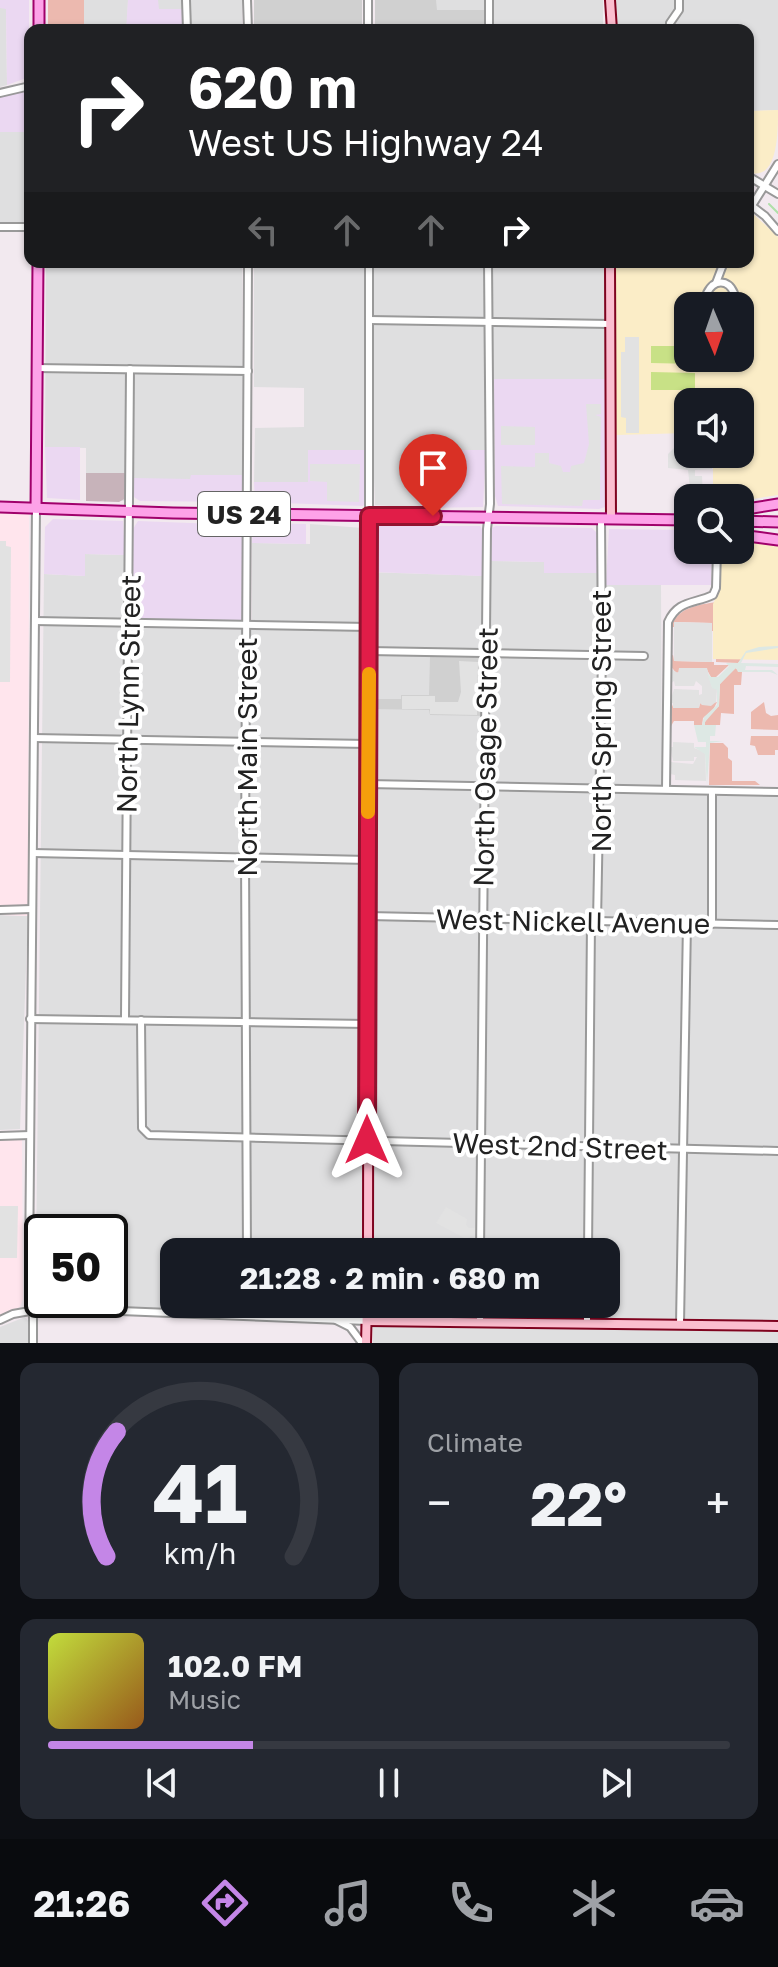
<!DOCTYPE html>
<meta charset="utf-8">
<style>
:root{--surface:#171b24;--page:#242831;--text:#f1f3f6;--muted:#9ea1a6;--line:#363941;--accent:#c486e7}
body{margin:0;font-family:"Golos Text",sans-serif;background:var(--page);color:var(--text);height:100vh;display:flex;flex-direction:column;font-size:30px;white-space:nowrap}
*{box-sizing:border-box;margin:0}
p{font-size:26px;color:var(--muted)}
.icon{flex:none;width:44px;height:44px;fill:none;stroke:currentColor;stroke-width:2;stroke-linecap:round;stroke-linejoin:round}
.map{position:relative;height:1343px;overflow:hidden}
.drawer{display:flex;flex-direction:column;gap:20px;padding:20px;background:#0d0f14;flex:1}
.drawer>*{flex:none}
.guide{position:absolute;left:24px;top:24px;width:730px;height:244px;border-radius:16px;box-shadow:0 2px 6px #0004;background:#202124;color:#fff;overflow:hidden}
.needle{width:52px;rotate:178deg}
.tools{position:absolute;left:674px;top:292px;display:grid;gap:16px}
.tools a{display:grid;place-items:center;width:80px;height:80px;border-radius:16px;background:var(--surface);box-shadow:0 2px 6px #0004;font-size:40px}
.speed{position:absolute;left:24px;top:1214px;display:flex;gap:16px;font-size:40px;font-weight:700;text-align:center}
.speed>*{display:grid;place-content:center;width:104px;height:104px;border-radius:50%;background:var(--surface);box-shadow:0 2px 6px #0004;line-height:1}
.speed .limit{border:4px solid #111;border-radius:12px;background:#fff;color:#111}
.pin{position:absolute;display:grid;place-items:center;width:68px;height:68px;color:#fff;margin:-82px -34px;border-radius:50% 50% 50% 0;rotate:-45deg;box-shadow:0 0 8px #0007}
.pin .icon{rotate:45deg}
.me{position:absolute;width:88px;margin:-44px;rotate:0deg;stroke-linejoin:round;filter:drop-shadow(0 0 6px #0008)}
.turn{display:flex;align-items:center;gap:28px;height:168px;padding:0 32px;font-size:36px}
.turn .icon{width:104px;height:104px;stroke-width:2.5}
.turn b{display:block;font-size:56px;line-height:68px}
.lanes{display:flex;align-items:center;height:76px;padding:0 32px;background:#0003;justify-content:center;gap:40px;direction:ltr}
.lanes .off{opacity:.35}
.big{font-size:60px;font-weight:700;line-height:1.1}
.drawer .widget{flex:1;display:flex;flex-direction:column;justify-content:center;gap:12px;min-width:0;padding:0 28px;border-radius:16px;background:var(--page)}
.drawer .dial{align-items:center;gap:0}
.dial svg{height:208px;overflow:visible;fill:none;stroke:var(--line);stroke-width:7;stroke-linecap:round;text-anchor:middle}
.dial text{fill:var(--text);stroke:none}
.song{display:flex;align-items:center;gap:24px}
.cover{width:96px;height:96px;border-radius:12px;background:linear-gradient(135deg,hsl(70 70% 55%),hsl(30 70% 35%))}
.played{height:8px;border-radius:4px;background:linear-gradient(90deg,var(--accent) 30%,var(--line) 30%)}
.keys{display:flex;justify-content:space-around;direction:ltr}
.heat{display:flex;justify-content:space-between;align-items:center;font-size:44px;direction:ltr}
.drawer .tiles{flex:1;display:grid;gap:20px;grid-template-columns:1fr 1fr}
.widget:last-child{grid-column:span 2}
.trip{position:absolute;left:160px;top:1238px;width:460px;height:80px;border-radius:16px;background:var(--surface);box-shadow:0 2px 6px #0004;font-weight:700;line-height:80px;text-align:center}
.tabs{display:flex;height:128px;justify-content:space-around;align-items:center;background:#090b0e;color:var(--muted)}
.tabs .icon{width:56px;height:56px}
.tabs .on{color:var(--accent)}
.tabs b{font-size:36px;color:var(--text)}
.map>svg:first-child{display:block}
.residential{fill:#dfdfe0;fill-rule:evenodd}
.commercial{fill:#ebd8f2}
.education{fill:#ffe5ed}
.religious{fill:#d0d0d0}
.construction{fill:#c7b3ba}
.grass{fill:#ecb9af}
.park{fill:#fbedc7;fill-rule:evenodd}
.pitch{fill:#c8e186}
.parking{fill:#e2e2e2}
.plaza{fill:#dde8e4}
.lines{fill:none;stroke-linecap:round;stroke-linejoin:round}
.stream{stroke:#afe0a9;stroke-width:2}
.street-casing{stroke:#999;stroke-width:10}
.secondary-casing{stroke:#7f031f;stroke-width:12}
.primary-casing{stroke:#a0006b;stroke-width:13}
.street{stroke:#fff;stroke-width:6}
.secondary{stroke:#fbbecf;stroke-width:8}
.primary{stroke:#fda2e8;stroke-width:9}
.route-casing{stroke:#92132f;stroke-width:20}
.route{stroke:#e11d48;stroke-width:14}
.slow{stroke:#f59e0b;stroke-width:14}
.labels{text-anchor:middle;dominant-baseline:central;stroke-width:8;stroke-linejoin:round;paint-order:stroke}
.shield{fill:#fff;stroke:#646464;stroke-width:2}
.shield-label{font-size:26px;font-weight:bold;fill:#222}
.street-label{font-size:28px;fill:#222;stroke:#fff}
</style>
<div class="map">
<svg width="778" height="1343" viewBox="0 0 778 1343">
<rect width="100%" height="100%" fill="#f2e9ef"/>
<g class="residential">
<polygon points="84,0 128,0 127,30 84,29"/>
<polygon points="158,0 242,0 242,30 190,30 190,9 158,9"/>
<polygon points="436,0 603,0 603,30 494,30 494,11 436,10"/>
<polygon points="616,0 778,0 778,110 748,111 748,30 617,30"/>
<polygon points="0,8 6,8 7,85 0,87"/>
<polygon points="0,132 30,132 30,217 26,223 0,224"/>
<polygon points="46,262 242,262 243,475 191,475 191,479 126,479 124,501 86,501 86,448 45,447"/>
<polygon points="254,262 605,262 605,379 485,379 486,450 432,450 432,469 421,469 421,508 375,505 373,452 366,450 309,450 308,482 254,482 255,428 304,427 304,388 254,387"/>
<path d="M310,524L363,528L365,572L490,576L491,561L544,562L545,573H597V585H661L662,792L778,794V1322L385,1317L372,1314L68,1306L47,1300H110V1232H42V1291L36,1255L44,574L85,576V554L125,555V627L252,630V543L310,544ZM174,1252H606V1304H174Z"/>
<polygon points="0,915 28,916 20,1129 0,1130"/>
<polygon points="25,1317 30,1323 29,1343 0,1343 0,1327"/>
<polygon points="373,1326 778,1332 778,1343 373,1343"/>
</g>
<g class="commercial">
<polygon points="0,0 29,0 29,77 7,85 6,9 0,8"/>
<polygon points="128,0 158,0 159,9 190,9 190,30 48,30 126,30"/>
<polygon points="21,90 26,90 29,97 30,132 0,132 0,95"/>
<polygon points="494,379 605,379 605,507 599,509 498,506 495,496"/>
<polygon points="45,447 80,447 80,500 47,498"/>
<polygon points="308,450 366,450 365,503 363,506 255,502 254,482 308,482"/>
<polygon points="432,450 486,450 483,507 421,508 421,469 432,468"/>
<polygon points="191,475 243,475 242,502 140,501 134,497 134,478 190,479"/>
<polygon points="53,519 123,521 125,555 85,554 85,576 44,574 45,527"/>
<polygon points="138,521 242,525 243,622 133,618 133,529"/>
<polygon points="258,523 306,524 306,544 252,543 253,530"/>
<polygon points="377,526 480,526 482,529 482,576 373,572 373,534"/>
<polygon points="496,526 592,528 597,533 597,573 544,573 544,562 491,561 491,532 492,528"/>
<polygon points="609,529 688,530 688,550 712,550 711,585 606,585"/>
</g>
<g class="education">
<polygon points="0,513 29,514 28,916 0,915"/>
<polygon points="22,1138 23,1299 20,1307 0,1318 0,1140"/>
</g>
<g class="religious">
<rect x="254" y="0" width="108" height="30"/>
<polygon points="375,0 436,0 437,10 485,10 485,30 375,30"/>
<polygon points="430,657 480,658 482,716 430,715 429,710 373,709 373,699 401,699 401,695 429,695"/>
</g>
<polygon class="construction" points="86,473 127,473 126,498 119,502 86,501"/>
<g class="grass">
<polygon points="48,0 84,0 84,29 48,28"/>
<path d="M717,602L749,649L738,663L716,662V633L718,631H712V623L675,622L674,627H671C678,607 698,605 717,602Z"/>
<polygon points="673,655 674,661 714,662 714,665 729,665 716,677 711,677 706,668 679,668 679,672 676,673 670,665 670,656"/>
<polygon points="735,668 742,672 741,685 734,685 734,714 721,713 720,725 704,725 707,717 719,706 720,684"/>
<polygon points="671,702 673,707 699,708 700,703 703,705 717,702 713,710 703,718 702,725 694,725 694,721 674,721 671,726"/>
<polygon points="764,702 766,713 771,716 778,715 778,730 751,729 751,712"/>
<polygon points="751,736 778,736 778,750 775,750 775,755 758,755 755,746 750,745"/>
<polygon points="710,743 723,743 728,748 728,758 732,761 732,781 755,781 760,785 709,785"/>
</g>
<g class="park">
<path d="M778,110C778,132 778,183 748,172V111Z"/>
<path d="M748,209L778,237V495L740,501V498H713V454H740V402H688V433L616,435V262H748ZM688,306H740V358H688Z"/>
<polygon points="740,538 778,546 778,660 713,659 713,604 718,592 720,550 740,550"/>
</g>
<g class="pitch">
<polygon points="651,346 688,346 688,358 695,358 695,364 651,363"/>
<polygon points="651,372 695,373 695,390 651,390"/>
</g>
<g class="parking">
<polygon points="625,337 639,337 639,433 626,433 626,418 621,417 621,352 625,352"/>
<polygon points="586,404 601,404 601,414 595,415 601,417 600,500 583,500 582,506 502,504 501,466 535,467 535,453 549,453 549,463 561,466 563,472 570,472 571,466 584,463 589,444"/>
<polygon points="501,426 535,427 535,445 501,445"/>
<polygon points="674,448 688,448 688,454 712,454 712,469 695,470 695,476 702,476 703,498 691,498 688,470 668,468 668,454"/>
<polygon points="310,464 360,464 359,502 327,501 327,482 310,481"/>
<polygon points="0,541 6,541 6,546 11,547 10,682 0,682"/>
<polygon points="674,622 712,623 712,662 674,661"/>
<polygon points="459,661 478,662 477,715 430,714 430,709 402,709 402,696 435,696 435,702 458,702 461,692"/>
<polygon points="679,668 707,668 712,687 717,689 716,702 711,706 702,705 700,703 699,708 673,708 673,703 670,703 674,689 699,690 699,695 702,694 702,686 696,681 694,686 675,686 674,681 671,683 671,669 678,673"/>
<polygon points="673,742 694,743 694,748 705,752 706,781 675,780 675,775 670,774 670,762 693,764 697,757 694,757 694,761 673,761 670,747 673,747"/>
<polygon points="0,1206 18,1206 17,1258 0,1258"/>
<polygon points="446,1207 467,1219 466,1225 469,1228 474,1228 479,1223 478,1241 472,1236 466,1239 436,1223"/>
</g>
<polygon class="plaza" points="778,646 778,648 746,653 741,663 778,664 778,667 746,666 745,670 772,670 778,675 770,672 738,672 736,668 720,684 719,706 705,722 705,725 716,725 715,736 710,736 710,741 723,741 710,743 707,785 705,754 694,747 706,747 706,742 698,742 694,725 702,725 704,717 717,705 717,690 712,688 707,673 711,677 718,677 729,666 726,663 738,663 746,651 759,647"/>
<g class="lines">
<g class="stream">
<polyline points="748,190 750,191"/>
<polyline points="769,204 778,213"/>
</g>
<g class="street-casing">
<g id="street">
<polyline points="186,0 187,30"/>
<polyline points="247,0 248,30"/>
<polyline points="368,0 368,30"/>
<polyline points="670,23 679,10 679,0"/>
<polyline points="489,30 489,0"/>
<polyline points="0,93 30,86"/>
<polyline points="748,176 778,194"/>
<polyline points="748,203 765,216 778,231"/>
<polyline points="748,212 778,164"/>
<polyline points="0,227 30,227"/>
<polyline points="369,262 369,516"/>
<polyline points="716,283 724,262"/>
<path d="M711,306L707,293C714,279 728,279 734,293L730,306"/>
<polyline points="369,320 610,324"/>
<polyline points="36,368 248,371"/>
<polyline points="35,621 369,627"/>
<polyline points="369,651 644,656"/>
<polyline points="34,738 368,744"/>
<polyline points="368,784 778,792"/>
<path d="M666,789L668,622C678,600 694,604 713,595L716,588L717,550"/>
<polyline points="33,853 368,860"/>
<polyline points="0,910 32,909"/>
<polyline points="368,916 778,925"/>
<polyline points="597,922 602,655 601,519"/>
<polyline points="712,924 712,791"/>
<polyline points="30,1019 367,1024"/>
<polyline points="125,1019 130,369"/>
<polyline points="141,1020 142,1128 149,1135 778,1151"/>
<polyline points="0,1136 30,1135"/>
<polyline points="247,1252 245,857 248,262"/>
<polyline points="480,1252 487,529 490,504 488,262"/>
<polyline points="588,1252 591,922"/>
<polyline points="0,1320 13,1314 47,1308 367,1321"/>
<polyline points="336,1320 350,1327 362,1343"/>
<polyline points="480,1322 480,1304"/>
<polyline points="587,1323 587,1304"/>
<polyline points="680,1324 687,923"/>
<polyline points="33,1343 33,1309 29,1269 36,508"/>
</g>
</g>
<g class="secondary-casing">
<g id="secondary">
<polyline points="610,0 612,30"/>
<polyline points="610,262 611,519"/>
<polyline points="368,1252 369,516"/>
<polyline points="367,1321 778,1326"/>
<polyline points="366,1343 367,1304"/>
</g>
</g>
<g class="primary-casing">
<g id="primary">
<polyline points="39,0 39,30"/>
<polyline points="0,507 173,513 688,520"/>
<polyline points="36,508 38,262"/>
<polyline points="740,510 778,504"/>
<polyline points="740,521 778,522"/>
<polyline points="740,535 778,540"/>
</g>
</g>
<use href="#street" class="street"/>
<use href="#secondary" class="secondary"/>
<use href="#primary" class="primary"/>
</g>
<g class="lines">
<g class="route-casing">
<polyline id="route" points="367,1140 369,516 433,516"/>
</g>
<use href="#route" class="route"/>
<polyline class="slow" points="368,812 369,674"/>
</g>
<g class="labels">
<rect class="shield" x="198" y="492" width="92" height="44" rx="6"/>
<g class="shield-label">
<text x="244" y="514">US 24</text>
</g>
<g class="street-label">
<text transform="translate(128 694) rotate(-89)">North Lynn Street</text>
<text transform="translate(600 721) rotate(-90)">North Spring Street</text>
<text transform="translate(246 757) rotate(-90)">North Main Street</text>
<text transform="translate(485 757) rotate(-89)">North Osage Street</text>
<text transform="translate(573 921) rotate(1)">West Nickell Avenue</text>
<text transform="translate(560 1146) rotate(2)">West 2nd Street</text>
</g>
</g>
</svg>
<div class="tools">
<a><svg class="needle" viewBox="-14 -14 28 28"><path d="M0-13l5 13h-10z" fill="#e53935"/><path d="M0 13l5-13h-10z" fill="#9ea1a6"/></svg></a>
<a><svg class="icon" aria-label="sound" viewBox="0 0 24 24"><path d="M4 9h4l5-4v14l-5-4H4zM17 9q2 3 0 6"/></svg></a>
<a><svg class="icon" aria-label="search" viewBox="0 0 24 24"><circle cx="10" cy="10" r="6"/><path d="M15 15l6 6"/></svg></a>
</div>
<div class="speed"><div class="limit">50</div></div>
<div class="pin" style="left:433px;top:516px;background:#d93025"><svg class="icon" aria-label="arrive" viewBox="0 0 24 24"><path d="M6 21V4h12l-3 4 3 4H6"/></svg></div>
<svg class="me" style="left:367px;top:1140px" viewBox="-20 -20 40 40"><path d="M0-17L14 15 0 8-14 15z" fill="#e11d48" stroke="#fff" stroke-width="4"/></svg>
<div class="trip">21:28 · 2 min · 680 m</div>
<div class="guide">
<div class="turn"><svg class="icon" aria-label="right" viewBox="0 0 24 24"><path d="M7 20v-9h11M14 6l5 5-5 5"/></svg><div><b>620 m</b>West US Highway 24</div></div>
<div class="lanes"><svg class="icon off" aria-label="left" viewBox="0 0 24 24"><path d="M17 20v-9H6M10 6l-5 5 5 5"/></svg><svg class="icon off" aria-label="ahead" viewBox="0 0 24 24"><path d="M12 20V5M6 11l6-6 6 6"/></svg><svg class="icon off" aria-label="ahead" viewBox="0 0 24 24"><path d="M12 20V5M6 11l6-6 6 6"/></svg><svg class="icon" aria-label="right" viewBox="0 0 24 24"><path d="M7 20v-9h11M14 6l5 5-5 5"/></svg></div>
</div>
</div>
<section class="drawer">
<div class="tiles">
<div class="widget dial"><svg viewBox="0 0 100 80">
<path d="M14 69A42 42 0 1 1 86 69"/>
<path d="M14 69A42 42 0 0 1 18 21" stroke="#c486e7"/>
<text x="50" y="56" font-size="32" font-weight="700">41</text>
<text x="50" y="72" font-size="11">km/h</text>
</svg></div>
<div class="widget"><p>Climate</p>
<div class="heat"><a>−</a><b class="big">22°</b><a>+</a></div>
</div>
<div class="widget">
<div class="song"><i class="cover"></i><div><b>102.0 FM</b><p>Music</p></div></div>
<div class="played"></div>
<div class="keys"><svg class="icon" aria-label="previous" viewBox="0 0 24 24"><path d="M18 5L8 12l10 7zM5 5v14"/></svg><svg class="icon" aria-label="pause" viewBox="0 0 24 24"><path d="M8 5v14M16 5v14"/></svg><svg class="icon" aria-label="next" viewBox="0 0 24 24"><path d="M6 5l10 7-10 7zM19 5v14"/></svg></div>
</div>
</div>
</section>
<nav class="tabs">
<b>21:26</b>
<svg class="icon on" aria-label="directions" viewBox="0 0 24 24"><path d="M12 3l9 9-9 9-9-9zM9 14v-3h6M13 9l2 2-2 2"/></svg>
<svg class="icon" aria-label="music" viewBox="0 0 24 24"><path d="M9 18V5l10-2v13"/><circle cx="6" cy="18" r="3"/><circle cx="16" cy="16" r="3"/></svg>
<svg class="icon" aria-label="phone" viewBox="0 0 24 24"><path d="M5 4h4l2 5-3 2q2 4 5 5l2-3 5 2v4C11 20 4 13 5 4z"/></svg>
<svg class="icon" aria-label="climate" viewBox="0 0 24 24"><path d="M12 3v18M4 7l16 10M4 17L20 7"/></svg>
<svg class="icon" aria-label="car" viewBox="0 0 24 24"><path d="M5 17H2v-5l4-1 3-4h7l3 4 3 1v5h-3M9 17h6M6 11h13"/><circle cx="7" cy="17" r="2"/><circle cx="17" cy="17" r="2"/></svg>
</nav>
